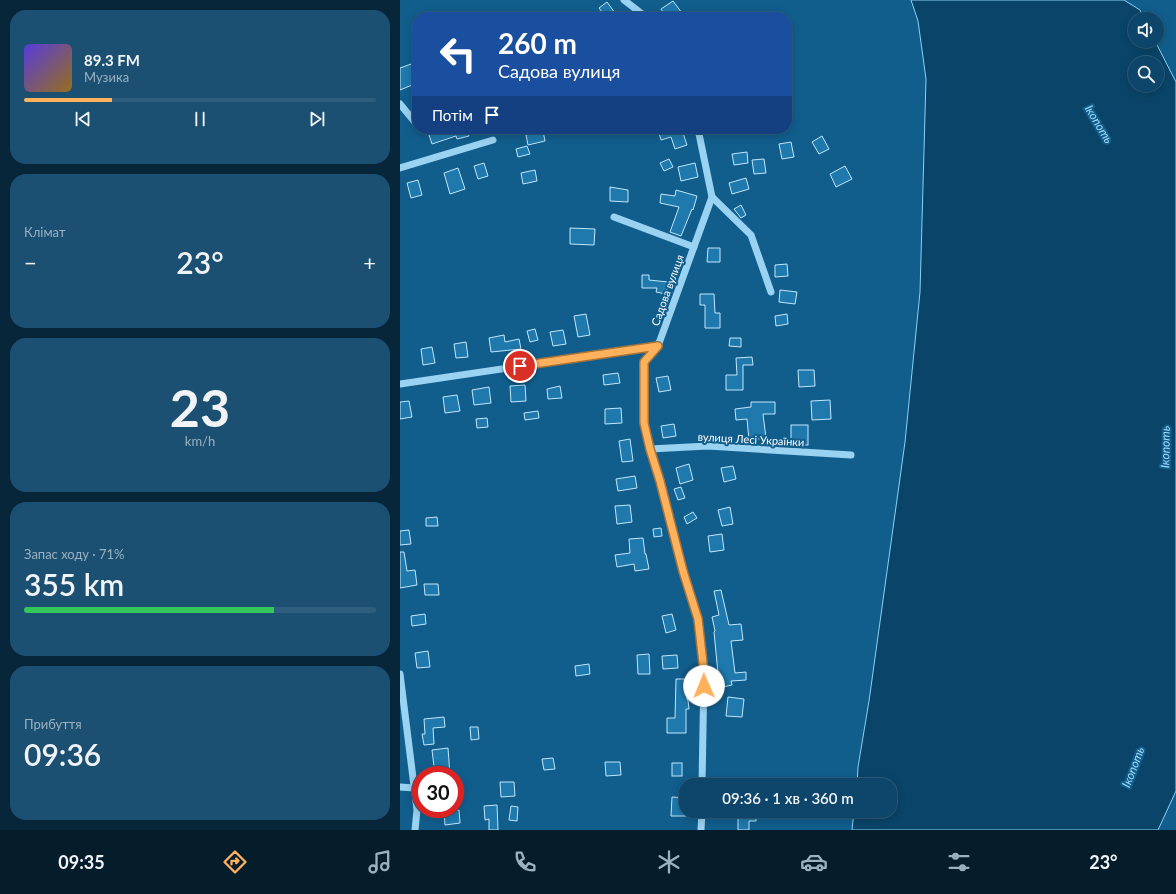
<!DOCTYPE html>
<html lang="uk">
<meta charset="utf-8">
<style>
:root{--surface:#0d466a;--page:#1b5072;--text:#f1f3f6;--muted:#9ab1c1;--line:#2d5e7e;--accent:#ffb15b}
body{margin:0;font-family:Lato,sans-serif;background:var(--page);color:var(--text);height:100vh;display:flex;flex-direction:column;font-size:15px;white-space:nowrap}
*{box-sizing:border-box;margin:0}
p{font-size:13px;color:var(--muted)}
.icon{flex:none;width:22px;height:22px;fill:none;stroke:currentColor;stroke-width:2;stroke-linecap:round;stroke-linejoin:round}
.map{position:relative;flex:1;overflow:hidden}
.details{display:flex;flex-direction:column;gap:10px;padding:10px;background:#07263a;width:400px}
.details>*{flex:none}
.banner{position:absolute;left:12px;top:12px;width:380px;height:122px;border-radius:16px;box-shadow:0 2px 10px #0003,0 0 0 1px var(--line);background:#1a4fa0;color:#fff;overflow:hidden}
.tools{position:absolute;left:728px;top:12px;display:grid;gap:8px}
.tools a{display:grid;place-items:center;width:36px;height:36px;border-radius:50%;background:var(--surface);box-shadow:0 2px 10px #0003,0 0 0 1px var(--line);font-size:20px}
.speed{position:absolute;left:12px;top:766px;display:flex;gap:8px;font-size:20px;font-weight:700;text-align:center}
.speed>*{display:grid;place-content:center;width:52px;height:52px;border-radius:50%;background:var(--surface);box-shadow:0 2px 10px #0003,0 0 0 1px var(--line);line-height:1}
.speed .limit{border:6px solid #d22;background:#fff;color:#111}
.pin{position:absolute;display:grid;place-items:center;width:34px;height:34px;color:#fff;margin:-17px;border:2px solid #fff;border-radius:50%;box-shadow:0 1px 4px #0007}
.me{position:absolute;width:44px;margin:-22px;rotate:359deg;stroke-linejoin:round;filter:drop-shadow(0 0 3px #0008)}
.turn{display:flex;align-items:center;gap:14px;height:84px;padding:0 20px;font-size:18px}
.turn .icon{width:52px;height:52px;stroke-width:2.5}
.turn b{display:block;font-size:28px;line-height:34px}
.then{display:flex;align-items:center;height:38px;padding:0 20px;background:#0003;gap:8px;font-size:15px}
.big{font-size:30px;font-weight:600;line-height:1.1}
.details .card{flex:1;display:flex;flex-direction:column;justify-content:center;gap:6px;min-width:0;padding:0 14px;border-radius:16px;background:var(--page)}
.details .dial{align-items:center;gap:0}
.dial b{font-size:52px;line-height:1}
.song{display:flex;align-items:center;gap:12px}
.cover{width:48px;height:48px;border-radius:6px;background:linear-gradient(135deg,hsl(250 70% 55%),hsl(40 70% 35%))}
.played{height:4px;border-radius:2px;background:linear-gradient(90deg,var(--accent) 25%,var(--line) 25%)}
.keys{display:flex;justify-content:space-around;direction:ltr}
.heat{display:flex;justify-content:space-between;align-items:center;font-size:22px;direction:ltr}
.charge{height:6px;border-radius:3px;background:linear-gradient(90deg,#34c759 71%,var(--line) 0)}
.trip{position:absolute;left:279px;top:778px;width:218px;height:40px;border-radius:16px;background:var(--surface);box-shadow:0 2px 10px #0003,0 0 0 1px var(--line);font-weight:600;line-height:40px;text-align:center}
.tab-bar{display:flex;height:64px;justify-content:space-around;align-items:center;background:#051c2a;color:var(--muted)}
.tab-bar .icon{width:28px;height:28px}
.tab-bar .selected{color:var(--accent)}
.tab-bar b{font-size:18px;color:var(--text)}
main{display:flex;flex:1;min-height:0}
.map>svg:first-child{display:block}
.water{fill:#0a4569;stroke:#8bd0f5;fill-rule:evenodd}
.building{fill:#1f79ad;stroke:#c1e7fd}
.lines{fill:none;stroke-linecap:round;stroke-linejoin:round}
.minor{stroke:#9ad2f2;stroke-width:7}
.route-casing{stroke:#a6733b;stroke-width:10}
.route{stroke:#ffb15b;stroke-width:7}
.labels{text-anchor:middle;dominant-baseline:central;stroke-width:4;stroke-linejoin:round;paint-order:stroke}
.street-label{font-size:11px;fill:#fff;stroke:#115e8d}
.water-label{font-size:12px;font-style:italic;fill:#a6dbf9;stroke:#115e8d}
</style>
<main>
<section class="details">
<div class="card">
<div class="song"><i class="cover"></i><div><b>89.3 FM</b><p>Музика</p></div></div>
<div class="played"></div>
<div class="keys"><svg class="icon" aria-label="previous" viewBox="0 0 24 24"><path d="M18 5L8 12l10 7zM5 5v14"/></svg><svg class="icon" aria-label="pause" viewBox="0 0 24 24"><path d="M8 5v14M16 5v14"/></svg><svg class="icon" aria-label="next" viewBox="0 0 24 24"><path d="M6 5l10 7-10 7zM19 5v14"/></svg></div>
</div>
<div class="card"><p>Клімат</p>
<div class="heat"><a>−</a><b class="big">23°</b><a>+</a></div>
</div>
<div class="card dial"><b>23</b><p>km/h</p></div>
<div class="card"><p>Запас ходу · 71%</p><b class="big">355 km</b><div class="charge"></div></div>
<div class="card"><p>Прибуття</p><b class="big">09:36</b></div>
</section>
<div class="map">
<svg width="776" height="830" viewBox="0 0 776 830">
<rect width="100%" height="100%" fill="#115e8d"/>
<path class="water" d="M511,0H724L740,10L744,19H735V41H755L776,82V791L758,830H452L454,811H490V785H457L458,767L469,701L505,442L520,292L526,79L518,21ZM735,63H757V85H735Z"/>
<g class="building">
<polygon points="273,1 282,13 276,17 266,17 261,9"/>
<polygon points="207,2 215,13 209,17 206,17 199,8"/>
<polygon points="17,62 17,83 0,90 0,68"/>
<polygon points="27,129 74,129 74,130 68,132 69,136 57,139 56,136 32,144"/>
<polygon points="258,129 279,129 279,134 283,133 287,145 275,149 271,137 261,140"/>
<polygon points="143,131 145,141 128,145 126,135"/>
<polygon points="422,136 429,149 419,154 412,142"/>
<polygon points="391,142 394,157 382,159 379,144"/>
<polygon points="127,146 130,154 118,157 116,149"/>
<polygon points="347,152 348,163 334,165 332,154"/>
<polygon points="269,159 273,167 264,171 260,163"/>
<polygon points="364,159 366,173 354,174 352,160"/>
<polygon points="84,163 88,176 78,179 74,166"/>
<polygon points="295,163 298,177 281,181 278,167"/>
<polygon points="445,166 452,179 436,187 430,174"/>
<polygon points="58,168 65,189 50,194 44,173"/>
<polygon points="135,170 137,181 123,184 121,173"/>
<polygon points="346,178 349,189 332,194 329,183"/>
<polygon points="18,180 22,195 11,198 7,183"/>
<polygon points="210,187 228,190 228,202 210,201"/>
<polygon points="276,190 297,196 293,210 292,209 281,236 270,232 279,207 260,203 261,194 275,196"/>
<polygon points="341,205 346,215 341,218 334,209"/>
<polygon points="170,228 195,229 194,245 170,244"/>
<polygon points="308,248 320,248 320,262 307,262"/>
<polygon points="387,264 388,276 375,277 375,265"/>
<polygon points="242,275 249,275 249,280 268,282 266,294 256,292 257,288 242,288"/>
<polygon points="380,290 397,292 395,304 379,302"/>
<polygon points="300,294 314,294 315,313 320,313 320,328 305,328 305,305 300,305"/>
<polygon points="186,314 190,335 178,337 174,316"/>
<polygon points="387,314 388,324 376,326 375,316"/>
<polygon points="135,329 138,340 130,342 127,331"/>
<polygon points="163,330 166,344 153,346 150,332"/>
<polygon points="104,335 105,342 119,339 121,349 91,352 89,338"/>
<polygon points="330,338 341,338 341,347 329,346"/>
<polygon points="66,342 68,357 56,358 54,344"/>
<polygon points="32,347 35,363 23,365 21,349"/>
<polygon points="352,357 353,365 343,365 343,390 326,390 326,375 337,375 336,358"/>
<polygon points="398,370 414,370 415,386 399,387"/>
<polygon points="218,373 220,383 204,385 203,375"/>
<polygon points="268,376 271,390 259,392 256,378"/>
<polygon points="125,385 126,401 111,402 110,386"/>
<polygon points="160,386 162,398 148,399 147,389"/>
<polygon points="89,387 91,403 74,405 72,390"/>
<polygon points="57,395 60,411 45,413 43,397"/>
<polygon points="430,400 431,419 412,420 411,401"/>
<polygon points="9,401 12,417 0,419 0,402"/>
<polygon points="351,402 375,402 375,414 363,414 366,438 349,440 347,419 336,420 335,409 351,407"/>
<polygon points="221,408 222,423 205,424 205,409"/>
<polygon points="138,411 139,418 125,420 124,413"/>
<polygon points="87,418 88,427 77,428 76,419"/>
<polygon points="274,424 276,436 263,438 261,426"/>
<rect x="391" y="425" width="17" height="20"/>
<polygon points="230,439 233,461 222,462 219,441"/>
<polygon points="289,464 293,480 280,484 276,468"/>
<polygon points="333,466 336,479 324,482 321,468"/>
<polygon points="235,476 237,488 218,491 216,479"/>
<polygon points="281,487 285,498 278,500 274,489"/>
<polygon points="230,505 232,522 217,524 215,506"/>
<polygon points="330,507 333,524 322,526 318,510"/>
<polygon points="293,512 297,518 287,524 284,517"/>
<polygon points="37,517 38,526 26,526 26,518"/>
<polygon points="261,528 262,536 254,537 253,529"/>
<polygon points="9,530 11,544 0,545 0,531"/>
<polygon points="322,534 324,550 310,552 308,536"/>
<polygon points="243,538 245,554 246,554 249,569 235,571 234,564 217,567 215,555 230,553 229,539"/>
<polygon points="0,552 4,552 7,571 15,570 17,585 0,588"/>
<polygon points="24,584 38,584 39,595 25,595"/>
<polygon points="321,590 329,625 341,624 343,640 331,641 335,673 346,672 346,680 331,681 332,685 318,688 315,674 318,673 314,632 315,631 312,617 319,615 314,591"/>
<polygon points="25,614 26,624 12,626 11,616"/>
<polygon points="272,614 276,630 266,633 262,616"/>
<polygon points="28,651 30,667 17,668 15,653"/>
<polygon points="249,654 250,674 238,674 237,655"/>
<polygon points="277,655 278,668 263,669 262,656"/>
<polygon points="189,664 190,674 176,676 175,666"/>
<polygon points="276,679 288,679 287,700 288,700 289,709 286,709 286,733 267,733 267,718 275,718"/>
<polygon points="328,697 344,699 342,717 326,716"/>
<polygon points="44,717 45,727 33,728 34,744 24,745 22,734 25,734 24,719"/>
<polygon points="70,727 78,727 79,739 71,740"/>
<polygon points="48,748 50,775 35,775 32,750"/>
<polygon points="153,758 155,769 144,770 142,759"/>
<polygon points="205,762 220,762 221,775 206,776"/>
<rect x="272" y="763" width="10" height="13"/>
<polygon points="100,782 114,782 115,796 101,797"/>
<polygon points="272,797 286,798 286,816 271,816"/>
<polygon points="97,805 98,830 89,830 89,819 85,820 84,806"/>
<polygon points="111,806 118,807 117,821 109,820"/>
<polygon points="59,810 60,823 45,825 44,811"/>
<polygon points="338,811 356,811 356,821 349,821 349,830 338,830"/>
</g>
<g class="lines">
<g class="minor">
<polyline points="224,0 246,17"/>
<polyline points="0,104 14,121"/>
<polyline points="0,168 93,140"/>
<polyline points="312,197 351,235 371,292"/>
<polyline points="214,217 294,247"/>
<polyline points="258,346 244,362 244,423 250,449 261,481 283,571 298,619 304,672 302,785"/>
<polyline points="0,384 258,346 312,197 298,129"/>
<polyline points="250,449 308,446 451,455"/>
<polyline points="0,674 17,810 15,830"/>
<polyline points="0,787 14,788"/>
<polyline points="301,830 302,811"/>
</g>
</g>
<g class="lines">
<g class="route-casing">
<polyline id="route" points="120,366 258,346 244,362 244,423 250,449 260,481 283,571 298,619 304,672 304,686"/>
</g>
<use href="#route" class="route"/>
</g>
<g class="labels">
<g class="street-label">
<text transform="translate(267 290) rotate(-70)">Садова вулиця</text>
<text transform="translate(351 439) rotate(3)">вулиця Лесі Українки</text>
</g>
<g class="water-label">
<text transform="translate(699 124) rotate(59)">Ікопоть</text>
<text transform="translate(765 447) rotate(-89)">Ікопоть</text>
<text transform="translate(733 767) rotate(-69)">Ікопоть</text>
</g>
</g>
</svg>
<div class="tools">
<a><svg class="icon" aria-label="sound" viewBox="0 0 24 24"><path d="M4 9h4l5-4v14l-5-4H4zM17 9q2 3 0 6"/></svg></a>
<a><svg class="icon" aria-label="search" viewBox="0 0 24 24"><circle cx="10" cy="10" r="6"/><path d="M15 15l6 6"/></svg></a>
</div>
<div class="speed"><div class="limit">30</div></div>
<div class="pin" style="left:120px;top:366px;background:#d93025"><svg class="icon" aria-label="arrive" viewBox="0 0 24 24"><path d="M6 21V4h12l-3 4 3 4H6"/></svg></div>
<svg class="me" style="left:304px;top:686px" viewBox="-20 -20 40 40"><circle r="19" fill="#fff"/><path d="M0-13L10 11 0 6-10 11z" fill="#ffb15b"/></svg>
<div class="trip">09:36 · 1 хв · 360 m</div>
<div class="banner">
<div class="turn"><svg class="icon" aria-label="left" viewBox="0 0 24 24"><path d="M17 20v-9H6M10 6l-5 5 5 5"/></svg><div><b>260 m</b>Садова вулиця</div></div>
<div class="then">Потім<svg class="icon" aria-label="arrive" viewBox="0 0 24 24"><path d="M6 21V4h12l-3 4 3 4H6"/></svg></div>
</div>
</div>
</main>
<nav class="tab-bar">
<b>09:35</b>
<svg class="icon selected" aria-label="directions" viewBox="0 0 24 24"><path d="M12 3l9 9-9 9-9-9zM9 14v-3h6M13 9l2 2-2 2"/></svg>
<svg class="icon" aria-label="music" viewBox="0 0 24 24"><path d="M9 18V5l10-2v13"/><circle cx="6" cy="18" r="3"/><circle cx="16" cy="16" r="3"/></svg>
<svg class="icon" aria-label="phone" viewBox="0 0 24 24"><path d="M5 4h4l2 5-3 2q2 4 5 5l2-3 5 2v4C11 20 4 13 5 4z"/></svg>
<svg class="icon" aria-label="climate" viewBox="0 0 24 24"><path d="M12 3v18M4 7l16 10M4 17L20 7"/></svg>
<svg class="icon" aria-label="car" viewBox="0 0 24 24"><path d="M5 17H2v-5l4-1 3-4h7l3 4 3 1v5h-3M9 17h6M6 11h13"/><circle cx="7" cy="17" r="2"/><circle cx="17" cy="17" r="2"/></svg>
<svg class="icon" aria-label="filters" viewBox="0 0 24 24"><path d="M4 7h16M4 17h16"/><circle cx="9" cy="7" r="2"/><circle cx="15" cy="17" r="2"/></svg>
<b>23°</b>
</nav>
